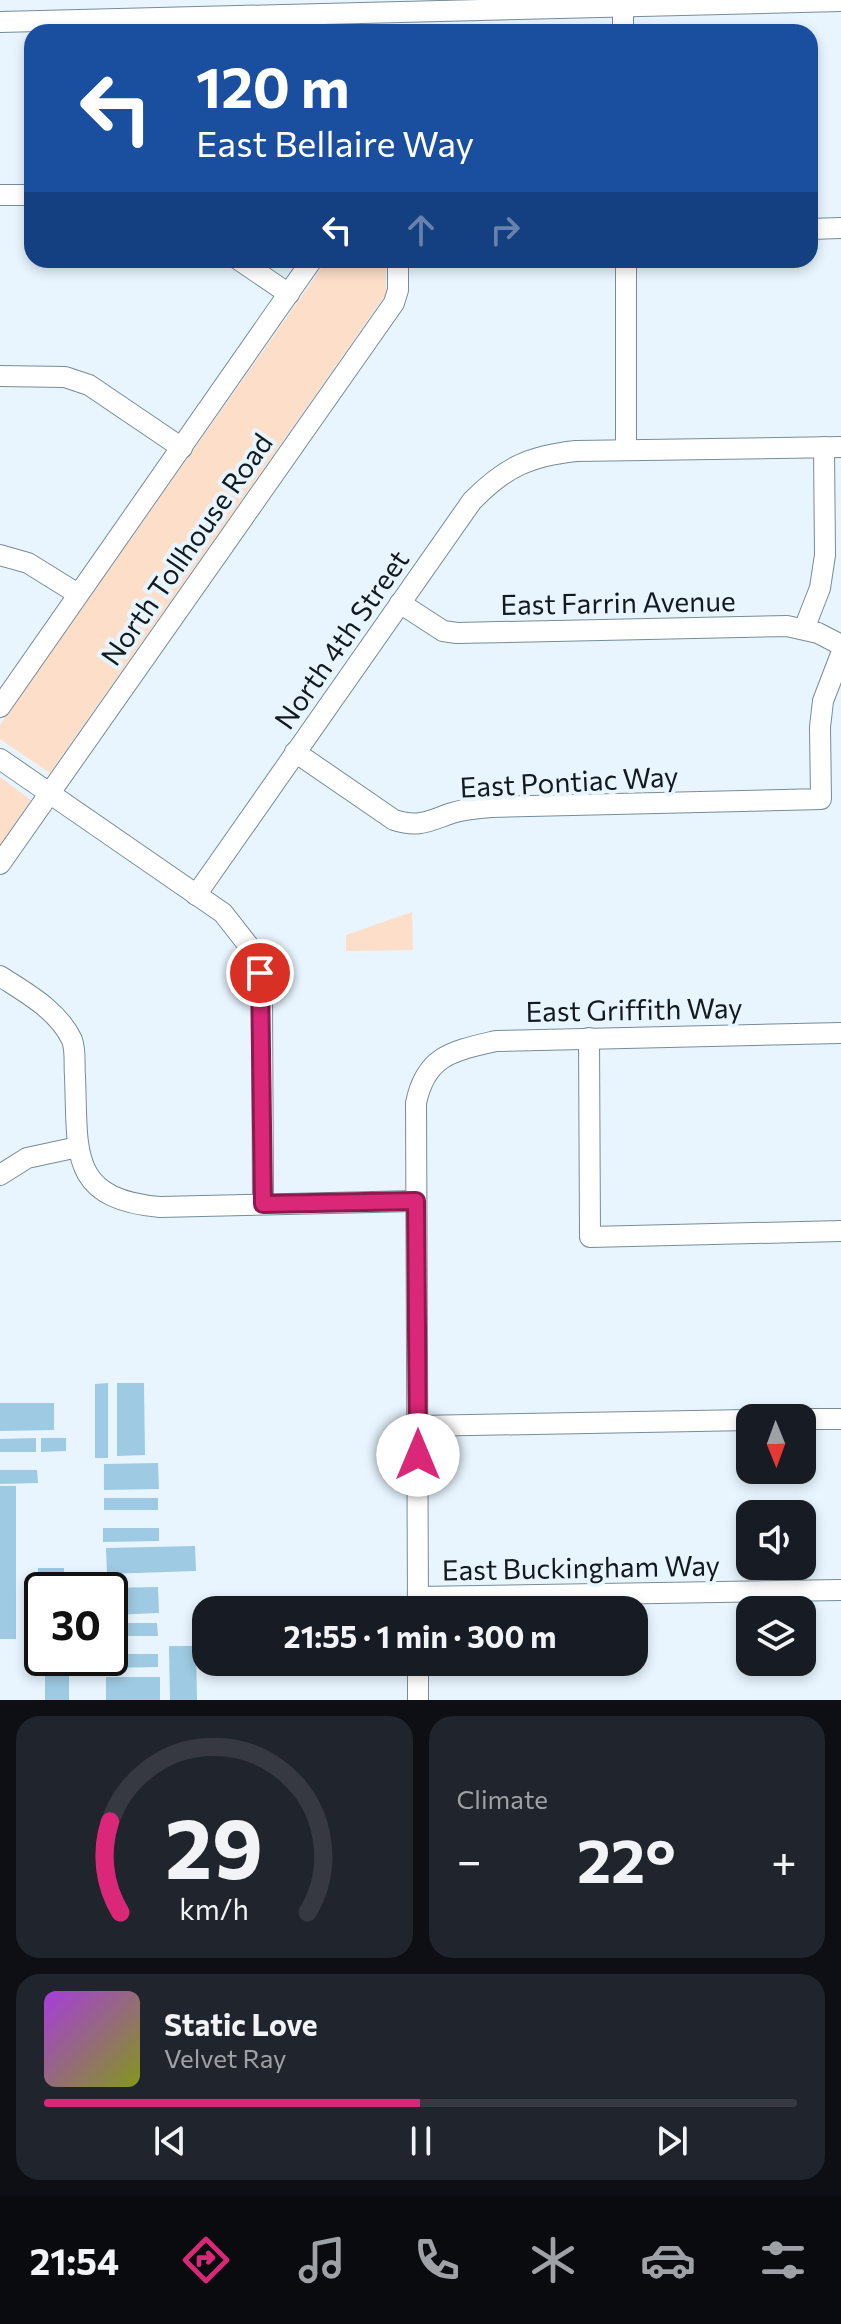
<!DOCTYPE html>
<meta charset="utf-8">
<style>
:root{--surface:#171b24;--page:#20242c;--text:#f1f3f6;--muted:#9ea1a6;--line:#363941;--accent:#db2777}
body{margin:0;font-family:Commissioner,sans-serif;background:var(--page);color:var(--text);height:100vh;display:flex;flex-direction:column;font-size:30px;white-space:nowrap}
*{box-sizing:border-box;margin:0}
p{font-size:26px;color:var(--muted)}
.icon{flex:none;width:44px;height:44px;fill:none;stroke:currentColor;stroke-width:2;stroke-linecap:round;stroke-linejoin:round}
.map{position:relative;height:1700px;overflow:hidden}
.details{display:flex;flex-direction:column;gap:16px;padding:16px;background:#0d0f14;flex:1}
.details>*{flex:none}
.banner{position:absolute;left:24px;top:24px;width:794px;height:244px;border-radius:24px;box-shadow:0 4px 12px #0003;background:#1a4fa0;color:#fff;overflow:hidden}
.needle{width:52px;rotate:179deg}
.controls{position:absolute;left:736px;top:1404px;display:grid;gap:16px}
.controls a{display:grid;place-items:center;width:80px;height:80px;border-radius:16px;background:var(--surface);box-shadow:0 4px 12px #0003;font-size:40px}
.speed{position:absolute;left:24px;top:1572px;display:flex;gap:16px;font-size:40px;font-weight:700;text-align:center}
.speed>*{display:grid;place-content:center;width:104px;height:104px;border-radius:50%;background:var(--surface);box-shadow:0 4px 12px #0003;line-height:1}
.speed .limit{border:4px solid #111;border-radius:12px;background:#fff;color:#111}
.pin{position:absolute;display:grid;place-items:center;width:68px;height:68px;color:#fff;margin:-34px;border:4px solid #fff;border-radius:50%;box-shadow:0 2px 8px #0007}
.me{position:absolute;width:88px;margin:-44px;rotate:0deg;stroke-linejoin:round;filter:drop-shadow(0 0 6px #0008)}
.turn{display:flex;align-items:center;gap:28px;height:168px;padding:0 40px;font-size:36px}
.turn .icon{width:104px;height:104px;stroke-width:2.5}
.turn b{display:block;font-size:56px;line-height:68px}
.lanes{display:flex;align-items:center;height:76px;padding:0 40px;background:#0003;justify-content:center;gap:40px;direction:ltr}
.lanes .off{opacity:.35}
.big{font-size:60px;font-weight:700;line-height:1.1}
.details .tile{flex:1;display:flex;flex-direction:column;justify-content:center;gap:12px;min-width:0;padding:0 28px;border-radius:24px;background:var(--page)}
.details .dial{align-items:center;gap:0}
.dial svg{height:208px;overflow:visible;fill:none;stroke:var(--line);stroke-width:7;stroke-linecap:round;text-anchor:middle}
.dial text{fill:var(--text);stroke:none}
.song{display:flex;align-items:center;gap:24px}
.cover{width:96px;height:96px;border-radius:12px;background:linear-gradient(135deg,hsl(280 70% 55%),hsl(70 70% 35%))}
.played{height:8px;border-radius:4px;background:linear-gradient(90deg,var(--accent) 50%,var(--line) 50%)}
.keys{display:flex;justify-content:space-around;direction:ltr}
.heat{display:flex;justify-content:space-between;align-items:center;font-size:44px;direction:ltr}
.details .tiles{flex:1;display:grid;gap:16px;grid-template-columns:1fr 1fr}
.tile:last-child{grid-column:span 2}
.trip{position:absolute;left:192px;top:1596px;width:456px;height:80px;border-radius:24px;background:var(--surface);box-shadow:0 4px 12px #0003;font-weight:700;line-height:80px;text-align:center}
.tabs{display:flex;height:128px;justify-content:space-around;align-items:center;background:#090b0e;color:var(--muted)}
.tabs .icon{width:56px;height:56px}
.tabs .selected{color:var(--accent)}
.tabs b{font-size:36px;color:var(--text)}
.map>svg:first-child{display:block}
.green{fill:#fcdec9}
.building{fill:#9ecae3}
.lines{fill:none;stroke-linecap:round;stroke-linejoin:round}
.minor-casing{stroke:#778c98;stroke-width:22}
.minor{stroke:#fff;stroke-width:20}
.route-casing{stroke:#8e194d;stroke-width:20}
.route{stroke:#db2777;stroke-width:14}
.labels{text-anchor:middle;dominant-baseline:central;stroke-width:8;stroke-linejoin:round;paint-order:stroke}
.street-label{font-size:28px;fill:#121a1f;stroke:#e8f5fe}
</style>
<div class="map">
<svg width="841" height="1700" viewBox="0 0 841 1700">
<rect width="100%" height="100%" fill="#e8f5fe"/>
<g class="green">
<polygon points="327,260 386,260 386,294 50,773 0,739 0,725"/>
<polygon points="0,777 31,800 0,845"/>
<polygon points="412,912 413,950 346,951 346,935"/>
</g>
<g class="building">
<polygon points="108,1383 108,1458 95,1458 95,1384"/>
<polygon points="117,1383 144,1383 145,1455 117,1456"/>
<polygon points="0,1403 54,1403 54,1430 0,1431"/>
<polygon points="36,1438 36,1452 0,1452 0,1439"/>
<polygon points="41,1438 66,1438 66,1451 41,1452"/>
<polygon points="158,1463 159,1489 104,1490 104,1464"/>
<polygon points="0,1470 37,1470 38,1483 0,1484"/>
<rect x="0" y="1486" width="16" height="153"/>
<rect x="104" y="1498" width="54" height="12"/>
<polygon points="103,1528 159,1528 159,1541 103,1542"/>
<polygon points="195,1546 196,1571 107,1574 106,1548"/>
<polygon points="38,1568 64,1568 64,1590 42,1590 42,1654 39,1654"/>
<polygon points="158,1587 159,1613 110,1615 110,1588"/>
<polygon points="110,1623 157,1623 158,1636 110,1636"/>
<polygon points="169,1646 196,1646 197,1700 170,1700"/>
<polygon points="110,1654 158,1654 158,1667 110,1668"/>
<polygon points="69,1667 69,1700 45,1700 45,1668"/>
<rect x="106" y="1677" width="54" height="23"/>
</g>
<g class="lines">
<g class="minor-casing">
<g id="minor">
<polyline points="623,5 623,32"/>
<polyline points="0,22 841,1"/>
<polyline points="0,195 32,195"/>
<polyline points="810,229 841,228"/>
<polyline points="239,260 289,294"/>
<polyline points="626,260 626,450"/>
<polyline points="0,376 65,377 89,385 182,448"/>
<polyline points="0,555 28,563 78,594"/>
<polyline points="400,603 443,631 457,633 787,626 818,633 841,645"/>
<polyline points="804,629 820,588 825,555 824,447"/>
<polyline points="0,707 312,260"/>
<path d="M295,752L394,820C420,828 428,821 452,813C465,809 478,808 492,807L821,799L820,727L823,701L841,654"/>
<polyline points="0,759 223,913 252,950 260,973 262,994 263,1204"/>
<polyline points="0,864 394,303 398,290 398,260"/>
<path d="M196,895L472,501C505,467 530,456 576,451L841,447"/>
<path d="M0,976C26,993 58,1010 72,1040C76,1050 74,1066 75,1076C78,1152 68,1199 160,1207L416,1201"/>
<polyline points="589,1038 590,1237 841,1231"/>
<polyline points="0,1175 27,1158 78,1147"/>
<polyline points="802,1419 841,1419"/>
<polyline points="418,1426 750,1420"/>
<polyline points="418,1597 841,1590"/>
<path d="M418,1610L416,1103C426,1055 453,1051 496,1041L841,1033"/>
<polyline points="418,1700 418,1662"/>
</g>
</g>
<use href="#minor" class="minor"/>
</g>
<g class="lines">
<g class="route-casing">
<polyline id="route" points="260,973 263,1204 416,1201 418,1455"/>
</g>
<use href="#route" class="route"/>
</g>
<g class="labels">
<g class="street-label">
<text transform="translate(186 549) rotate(-55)">North Tollhouse Road</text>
<text transform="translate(618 602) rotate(-1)">East Farrin Avenue</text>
<text transform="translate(341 639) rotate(-55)">North 4th Street</text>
<text transform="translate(569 781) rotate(-3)">East Pontiac Way</text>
<text transform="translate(634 1009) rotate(-1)">East Griffith Way</text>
<text transform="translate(581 1567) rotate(-1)">East Buckingham Way</text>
</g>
</g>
</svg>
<div class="controls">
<a><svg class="needle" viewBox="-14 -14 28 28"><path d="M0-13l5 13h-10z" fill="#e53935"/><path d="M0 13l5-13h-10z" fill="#9ea1a6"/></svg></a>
<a><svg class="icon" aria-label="sound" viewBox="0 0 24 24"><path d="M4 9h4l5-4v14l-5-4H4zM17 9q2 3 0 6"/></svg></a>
<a><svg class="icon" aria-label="layers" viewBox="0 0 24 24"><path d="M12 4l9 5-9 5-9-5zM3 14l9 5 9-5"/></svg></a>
</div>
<div class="speed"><div class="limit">30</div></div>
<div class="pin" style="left:260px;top:973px;background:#d93025"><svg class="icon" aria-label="arrive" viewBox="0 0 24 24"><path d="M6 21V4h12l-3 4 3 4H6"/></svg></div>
<svg class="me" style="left:418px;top:1455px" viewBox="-20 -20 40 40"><circle r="19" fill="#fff"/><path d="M0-13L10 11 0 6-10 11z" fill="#db2777"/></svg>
<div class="trip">21:55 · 1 min · 300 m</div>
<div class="banner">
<div class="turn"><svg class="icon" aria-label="left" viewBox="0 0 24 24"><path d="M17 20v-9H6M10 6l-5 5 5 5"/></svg><div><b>120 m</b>East Bellaire Way</div></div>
<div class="lanes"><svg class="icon" aria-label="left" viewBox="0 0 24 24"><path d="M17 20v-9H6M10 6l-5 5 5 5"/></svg><svg class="icon off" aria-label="ahead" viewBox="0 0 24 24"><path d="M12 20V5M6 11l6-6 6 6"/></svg><svg class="icon off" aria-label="right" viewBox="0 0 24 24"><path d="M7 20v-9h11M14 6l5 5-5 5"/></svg></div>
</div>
</div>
<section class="details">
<div class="tiles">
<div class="tile dial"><svg viewBox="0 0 100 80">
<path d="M14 69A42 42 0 1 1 86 69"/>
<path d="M14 69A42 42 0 0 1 10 34" stroke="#db2777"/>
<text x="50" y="56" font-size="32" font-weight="700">29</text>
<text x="50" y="72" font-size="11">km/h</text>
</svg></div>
<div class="tile"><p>Climate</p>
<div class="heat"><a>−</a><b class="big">22°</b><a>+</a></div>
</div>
<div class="tile">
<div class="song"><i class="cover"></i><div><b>Static Love</b><p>Velvet Ray</p></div></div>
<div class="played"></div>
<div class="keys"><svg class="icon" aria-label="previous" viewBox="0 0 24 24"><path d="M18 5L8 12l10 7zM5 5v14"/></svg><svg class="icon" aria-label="pause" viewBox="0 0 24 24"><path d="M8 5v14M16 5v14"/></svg><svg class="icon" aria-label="next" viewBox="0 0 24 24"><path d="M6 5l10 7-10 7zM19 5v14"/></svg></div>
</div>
</div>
</section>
<nav class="tabs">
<b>21:54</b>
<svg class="icon selected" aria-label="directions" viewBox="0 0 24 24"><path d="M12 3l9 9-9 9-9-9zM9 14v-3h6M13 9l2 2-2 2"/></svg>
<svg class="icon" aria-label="music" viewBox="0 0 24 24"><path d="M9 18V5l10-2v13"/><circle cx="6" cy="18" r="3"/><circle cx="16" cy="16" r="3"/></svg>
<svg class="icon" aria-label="phone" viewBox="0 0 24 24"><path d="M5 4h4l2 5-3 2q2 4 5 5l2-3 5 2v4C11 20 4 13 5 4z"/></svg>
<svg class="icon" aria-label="climate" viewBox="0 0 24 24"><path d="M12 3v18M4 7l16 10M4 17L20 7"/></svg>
<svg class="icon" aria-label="car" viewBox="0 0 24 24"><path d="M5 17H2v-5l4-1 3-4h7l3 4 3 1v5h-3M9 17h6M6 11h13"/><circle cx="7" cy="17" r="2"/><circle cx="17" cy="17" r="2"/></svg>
<svg class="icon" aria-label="filters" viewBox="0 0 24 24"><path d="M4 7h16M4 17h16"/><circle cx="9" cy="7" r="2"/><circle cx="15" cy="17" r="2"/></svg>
</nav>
